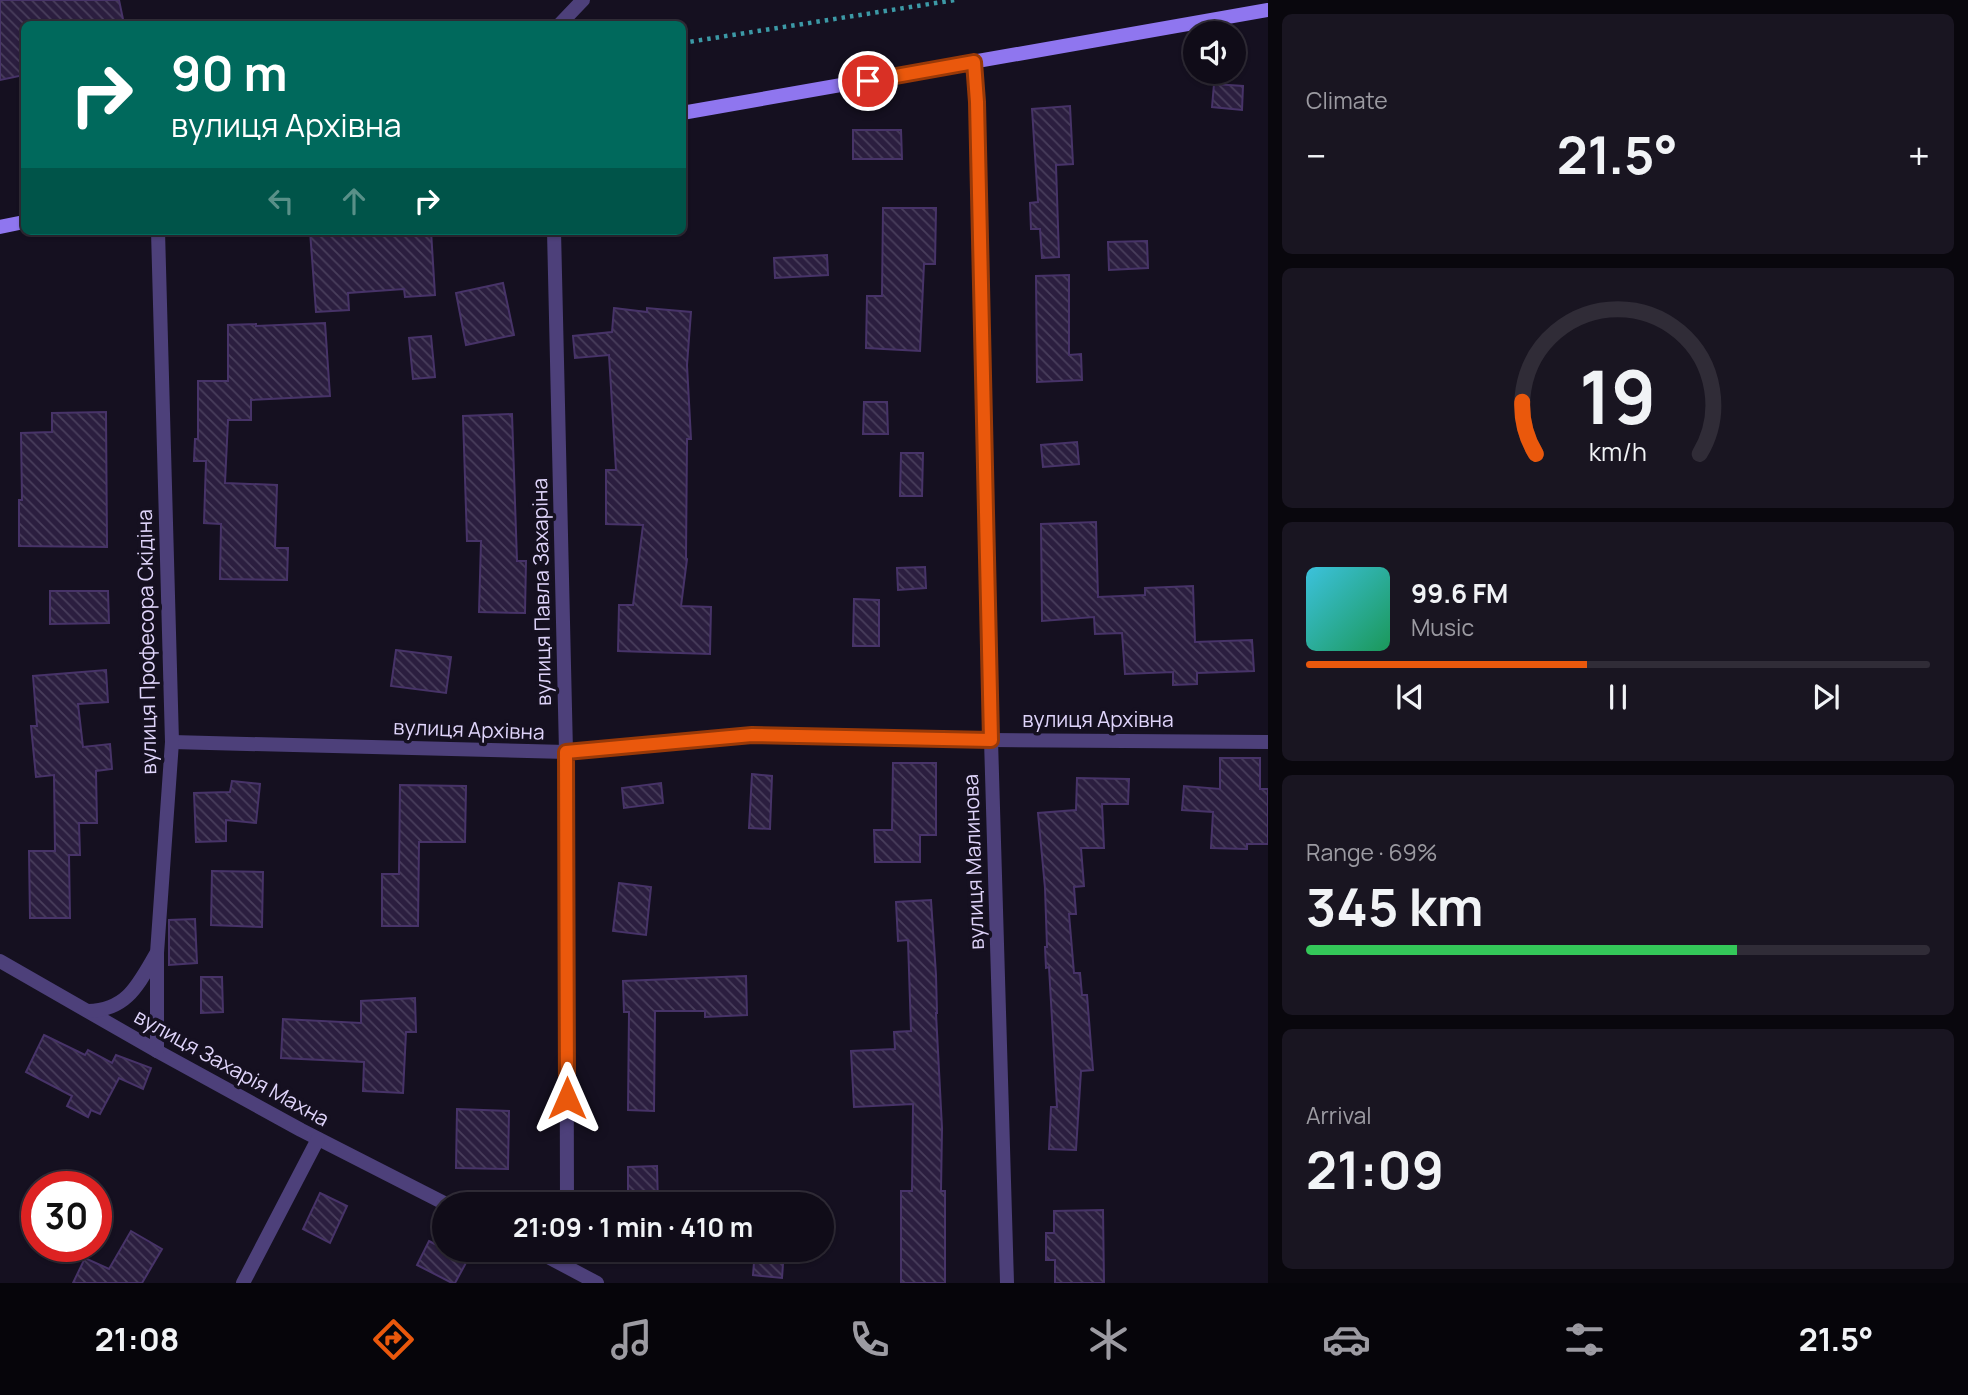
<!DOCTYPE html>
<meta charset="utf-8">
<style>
:root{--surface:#100c18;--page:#191521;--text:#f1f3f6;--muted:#9c9ba2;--line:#302c37;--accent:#ea580c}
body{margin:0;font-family:Manrope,sans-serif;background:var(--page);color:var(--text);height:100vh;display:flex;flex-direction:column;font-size:26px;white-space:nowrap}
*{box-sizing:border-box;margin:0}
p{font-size:23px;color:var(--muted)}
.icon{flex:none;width:38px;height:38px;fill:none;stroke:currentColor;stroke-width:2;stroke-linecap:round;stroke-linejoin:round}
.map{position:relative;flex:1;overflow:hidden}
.side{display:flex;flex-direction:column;gap:14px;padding:14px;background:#09070d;width:700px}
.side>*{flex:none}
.guide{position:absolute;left:21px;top:21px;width:665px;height:214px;border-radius:10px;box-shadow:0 2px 5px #0004,0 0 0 2px var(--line);background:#00695c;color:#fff;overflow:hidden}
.tools{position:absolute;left:1183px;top:21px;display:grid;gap:14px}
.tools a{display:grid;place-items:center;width:63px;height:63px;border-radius:50%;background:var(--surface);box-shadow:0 2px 5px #0004,0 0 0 2px var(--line);font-size:35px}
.speed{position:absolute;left:21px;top:1171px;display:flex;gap:14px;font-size:35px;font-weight:700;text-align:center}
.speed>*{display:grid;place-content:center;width:91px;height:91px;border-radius:50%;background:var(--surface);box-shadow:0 2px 5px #0004,0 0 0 2px var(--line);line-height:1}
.speed .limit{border:10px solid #d22;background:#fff;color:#111}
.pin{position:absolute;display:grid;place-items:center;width:60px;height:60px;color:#fff;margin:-30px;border:4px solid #fff;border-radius:50%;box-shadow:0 2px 7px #0007}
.me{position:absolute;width:77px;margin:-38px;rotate:0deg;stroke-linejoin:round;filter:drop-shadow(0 0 5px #0008)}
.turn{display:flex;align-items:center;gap:24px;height:147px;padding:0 35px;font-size:32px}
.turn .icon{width:91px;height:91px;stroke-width:2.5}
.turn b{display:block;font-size:49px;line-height:60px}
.lanes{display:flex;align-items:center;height:66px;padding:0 35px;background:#0003;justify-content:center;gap:35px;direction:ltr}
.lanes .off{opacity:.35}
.big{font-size:52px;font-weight:700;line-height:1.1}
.side .card{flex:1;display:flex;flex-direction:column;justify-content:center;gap:10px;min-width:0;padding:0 24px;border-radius:10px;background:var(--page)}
.side .dial{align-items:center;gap:0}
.dial svg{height:182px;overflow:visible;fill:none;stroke:var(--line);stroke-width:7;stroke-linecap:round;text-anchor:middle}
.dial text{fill:var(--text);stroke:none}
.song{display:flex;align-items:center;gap:21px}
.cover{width:84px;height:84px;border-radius:10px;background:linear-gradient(135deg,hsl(190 70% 55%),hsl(150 70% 35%))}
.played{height:7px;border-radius:4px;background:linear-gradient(90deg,var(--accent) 45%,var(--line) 45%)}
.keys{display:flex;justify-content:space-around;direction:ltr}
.heat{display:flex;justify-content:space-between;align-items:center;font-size:38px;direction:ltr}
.charge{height:10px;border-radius:5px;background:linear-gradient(90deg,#34c759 69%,var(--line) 0)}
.trip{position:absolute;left:432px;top:1192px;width:402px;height:70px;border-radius:35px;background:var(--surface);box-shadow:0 2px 5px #0004,0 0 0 2px var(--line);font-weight:700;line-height:70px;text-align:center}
.tab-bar{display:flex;height:112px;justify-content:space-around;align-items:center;background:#06050a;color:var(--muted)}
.tab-bar .icon{width:49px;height:49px}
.tab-bar .current{color:var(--accent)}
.tab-bar b{font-size:32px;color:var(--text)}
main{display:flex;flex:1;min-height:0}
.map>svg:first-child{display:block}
.building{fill:url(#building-back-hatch);stroke:#473368;stroke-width:2}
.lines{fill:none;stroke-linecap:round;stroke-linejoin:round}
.path{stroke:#3c99a6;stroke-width:4.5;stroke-dasharray:3.5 5;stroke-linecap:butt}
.street{stroke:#4d407a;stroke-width:14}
.secondary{stroke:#8f76ef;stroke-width:14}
.route-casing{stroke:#983908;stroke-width:18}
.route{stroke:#ea580c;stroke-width:12}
.labels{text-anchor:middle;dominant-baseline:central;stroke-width:7;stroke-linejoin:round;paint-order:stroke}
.street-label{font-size:21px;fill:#dfd4fa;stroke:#151020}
</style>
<main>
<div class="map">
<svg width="1268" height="1283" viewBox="0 0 1268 1283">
<defs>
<pattern id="building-back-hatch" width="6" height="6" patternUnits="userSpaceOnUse" patternTransform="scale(1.75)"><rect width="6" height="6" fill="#2b1e3f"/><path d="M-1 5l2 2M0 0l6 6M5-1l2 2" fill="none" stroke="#493e5c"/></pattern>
</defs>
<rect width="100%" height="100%" fill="#151020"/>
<g class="building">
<polygon points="0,0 119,0 124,24 24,24 24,75 0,80"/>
<polygon points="1214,84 1243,86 1242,110 1212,107"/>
<polygon points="1070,106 1073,164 1056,165 1059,257 1042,258 1040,229 1031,229 1030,203 1038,202 1032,109"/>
<polygon points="853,130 901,130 902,159 853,159"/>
<polygon points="883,208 936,208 935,264 924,264 920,351 866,348 867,296 882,296"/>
<polygon points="310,231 431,231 435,295 405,297 404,289 348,293 349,310 316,312"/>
<polygon points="1147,241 1148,268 1109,270 1108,242"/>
<polygon points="827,255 828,275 775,278 774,258"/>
<polygon points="1069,275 1069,355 1081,354 1082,380 1037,382 1036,276"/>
<polygon points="503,283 514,335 466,345 456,293"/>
<polygon points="614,308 647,312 647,308 691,312 687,365 691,439 687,439 686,558 687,559 681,606 711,607 710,654 618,651 619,605 633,605 643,525 606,524 606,470 616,470 609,355 575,358 573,336 612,332"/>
<polygon points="325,323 330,396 251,400 251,420 228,420 225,483 277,485 275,548 288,548 287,580 220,579 221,524 204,523 206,461 194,461 195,439 198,439 198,381 228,381 228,325 256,324 256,326"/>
<polygon points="431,336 435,377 413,379 409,338"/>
<polygon points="864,402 887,402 888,434 863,434"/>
<polygon points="106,412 107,547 19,546 19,500 22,500 21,433 52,432 52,413"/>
<polygon points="512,414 517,561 526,561 525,613 479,612 481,541 467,541 463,416"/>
<polygon points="1077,442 1079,464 1043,467 1041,445"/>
<polygon points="901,453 923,453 922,496 900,496"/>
<polygon points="1096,522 1098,597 1145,595 1145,588 1193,586 1195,642 1252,640 1254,671 1197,673 1197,684 1173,685 1173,672 1125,674 1122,633 1095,634 1094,617 1042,621 1041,524"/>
<polygon points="925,567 926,588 898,590 897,568"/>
<polygon points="50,591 108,591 109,623 50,624"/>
<polygon points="854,599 879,600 879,646 853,646"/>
<polygon points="396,650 451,657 446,693 391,686"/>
<polygon points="106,670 108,702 78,704 83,747 110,744 112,769 96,771 97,823 79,823 80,855 69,855 70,918 30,918 29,851 55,851 54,775 36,777 31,726 37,726 33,676"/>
<polygon points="1220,758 1260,758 1260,789 1268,789 1268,844 1247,844 1247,849 1211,848 1213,812 1182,810 1184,786 1220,789"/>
<polygon points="893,763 936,763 936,835 920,835 920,862 875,862 874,830 892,830"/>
<polygon points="752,774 772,776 770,829 749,828"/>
<polygon points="1077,778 1129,779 1128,804 1102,804 1104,848 1081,848 1084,886 1074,887 1076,914 1069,914 1074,973 1080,973 1082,995 1087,995 1093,1070 1081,1071 1076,1150 1049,1149 1051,1107 1057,1107 1049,967 1046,968 1045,947 1047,947 1045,888 1038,813 1076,810"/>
<polygon points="232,781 260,784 256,823 226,820 226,841 196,842 194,793 230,792"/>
<polygon points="661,783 663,803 624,808 622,788"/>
<polygon points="400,785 466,786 465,842 419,842 418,926 382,926 382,874 399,874"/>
<polygon points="212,871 263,872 262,927 211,925"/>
<polygon points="619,883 651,887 646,935 613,931"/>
<polygon points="931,900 936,975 937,1013 936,1013 942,1128 941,1191 945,1191 945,1283 901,1283 901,1191 912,1191 913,1104 854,1107 851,1051 895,1049 894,1032 911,1031 908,940 898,941 896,902"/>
<polygon points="195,919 197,963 169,965 169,920"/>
<polygon points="746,976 747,1015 705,1017 705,1011 655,1011 654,1111 628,1110 629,1012 624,1012 623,981"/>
<polygon points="201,977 222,977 223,1012 201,1013"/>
<polygon points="415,998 416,1032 406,1032 403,1093 363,1091 364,1062 281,1058 283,1019 361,1023 361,1001"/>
<polygon points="44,1035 85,1055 88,1050 112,1063 116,1055 151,1068 143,1089 119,1078 100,1114 91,1110 88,1117 67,1106 72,1096 26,1072"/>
<polygon points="457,1109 509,1111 508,1169 456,1168"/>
<polygon points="657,1166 658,1204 628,1204 628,1167"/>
<polygon points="320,1193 347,1206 330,1243 303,1229"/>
<polygon points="1103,1210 1104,1283 1055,1283 1055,1260 1046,1260 1046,1233 1054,1233 1054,1211"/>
<polygon points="131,1231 162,1249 142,1283 73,1283 85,1258 109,1269"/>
<polygon points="429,1241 467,1261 455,1283 452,1283 417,1265"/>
<polygon points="755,1250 784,1250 782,1278 753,1275"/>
</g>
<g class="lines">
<polyline class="path" points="682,43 955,0"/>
<g class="street">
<polyline points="560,24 583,0"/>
<polyline points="974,62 977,102 991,740 1007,1283"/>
<polyline points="554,231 566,752 567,1204"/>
<polyline points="172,742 566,752 752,735 991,740 1268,742"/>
<polyline points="0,961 157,1051 301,1130 446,1204"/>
<path d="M88,1011C127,1010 138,985 156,954"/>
<polyline points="157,1051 157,953 172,742 158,231"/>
<polyline points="535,1250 597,1283"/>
<polyline points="243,1283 318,1139"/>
</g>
<g class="secondary">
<polyline points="682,113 1268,10"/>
<polyline points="0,227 24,222"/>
</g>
</g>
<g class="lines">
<g class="route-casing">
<polyline id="route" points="567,1098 566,752 752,735 991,740 977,102 974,62 868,81"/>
</g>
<use href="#route" class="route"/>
</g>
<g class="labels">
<g class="street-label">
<text transform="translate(541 592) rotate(-91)">вулиця Павла Захаріна</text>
<text transform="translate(146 642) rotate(-91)">вулиця Професора Скідіна</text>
<text x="1098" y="719">вулиця Архівна</text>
<text transform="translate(469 729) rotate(2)">вулиця Архівна</text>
<text transform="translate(973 862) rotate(-92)">вулиця Малинова</text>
<text transform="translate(232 1067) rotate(29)">вулиця Захарія Махна</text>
</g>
</g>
</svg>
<div class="tools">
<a><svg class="icon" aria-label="sound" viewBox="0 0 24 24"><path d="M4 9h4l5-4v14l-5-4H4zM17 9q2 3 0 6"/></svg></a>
</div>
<div class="speed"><div class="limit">30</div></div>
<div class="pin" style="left:868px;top:81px;background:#d93025"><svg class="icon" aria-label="arrive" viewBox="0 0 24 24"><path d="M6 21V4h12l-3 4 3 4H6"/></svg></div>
<svg class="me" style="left:567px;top:1098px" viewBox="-20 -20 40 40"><path d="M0-17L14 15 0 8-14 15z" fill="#ea580c" stroke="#fff" stroke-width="4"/></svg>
<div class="trip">21:09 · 1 min · 410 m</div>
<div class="guide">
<div class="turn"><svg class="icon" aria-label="right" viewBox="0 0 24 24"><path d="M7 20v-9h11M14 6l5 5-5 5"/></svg><div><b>90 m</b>вулиця Архівна</div></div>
<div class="lanes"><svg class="icon off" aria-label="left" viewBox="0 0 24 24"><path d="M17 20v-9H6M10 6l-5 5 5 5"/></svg><svg class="icon off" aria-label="ahead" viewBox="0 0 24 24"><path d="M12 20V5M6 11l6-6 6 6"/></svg><svg class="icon" aria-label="right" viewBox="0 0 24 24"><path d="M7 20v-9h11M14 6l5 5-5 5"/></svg></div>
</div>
</div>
<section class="side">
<div class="card"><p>Climate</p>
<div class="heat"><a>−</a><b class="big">21.5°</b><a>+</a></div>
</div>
<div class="card dial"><svg viewBox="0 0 100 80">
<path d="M14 69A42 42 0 1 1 86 69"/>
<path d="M14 69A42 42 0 0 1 8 46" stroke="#ea580c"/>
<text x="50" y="56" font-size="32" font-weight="700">19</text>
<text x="50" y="72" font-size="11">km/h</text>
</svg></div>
<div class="card">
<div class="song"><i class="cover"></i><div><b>99.6 FM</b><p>Music</p></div></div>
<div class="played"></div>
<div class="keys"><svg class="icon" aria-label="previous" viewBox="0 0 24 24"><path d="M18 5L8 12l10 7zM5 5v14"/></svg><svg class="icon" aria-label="pause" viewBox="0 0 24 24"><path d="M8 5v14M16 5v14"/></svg><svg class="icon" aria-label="next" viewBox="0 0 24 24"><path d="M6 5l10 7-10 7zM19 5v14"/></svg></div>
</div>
<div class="card"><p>Range · 69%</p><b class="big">345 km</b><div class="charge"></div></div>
<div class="card"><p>Arrival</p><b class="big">21:09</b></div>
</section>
</main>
<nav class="tab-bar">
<b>21:08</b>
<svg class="icon current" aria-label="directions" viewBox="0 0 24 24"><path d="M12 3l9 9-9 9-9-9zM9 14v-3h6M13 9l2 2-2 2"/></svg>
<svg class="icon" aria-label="music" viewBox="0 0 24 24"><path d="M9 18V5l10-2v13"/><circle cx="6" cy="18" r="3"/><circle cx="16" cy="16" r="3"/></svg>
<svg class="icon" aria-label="phone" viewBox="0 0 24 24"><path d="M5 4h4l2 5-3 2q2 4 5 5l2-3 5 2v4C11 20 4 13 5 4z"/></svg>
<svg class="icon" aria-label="climate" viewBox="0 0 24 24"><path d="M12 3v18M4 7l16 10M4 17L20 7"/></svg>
<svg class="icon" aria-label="car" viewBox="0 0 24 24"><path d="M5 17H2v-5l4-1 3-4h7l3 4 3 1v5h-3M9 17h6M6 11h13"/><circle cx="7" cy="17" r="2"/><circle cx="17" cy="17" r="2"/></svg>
<svg class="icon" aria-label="filters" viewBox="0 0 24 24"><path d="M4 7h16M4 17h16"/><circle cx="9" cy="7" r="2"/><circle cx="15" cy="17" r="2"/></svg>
<b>21.5°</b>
</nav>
